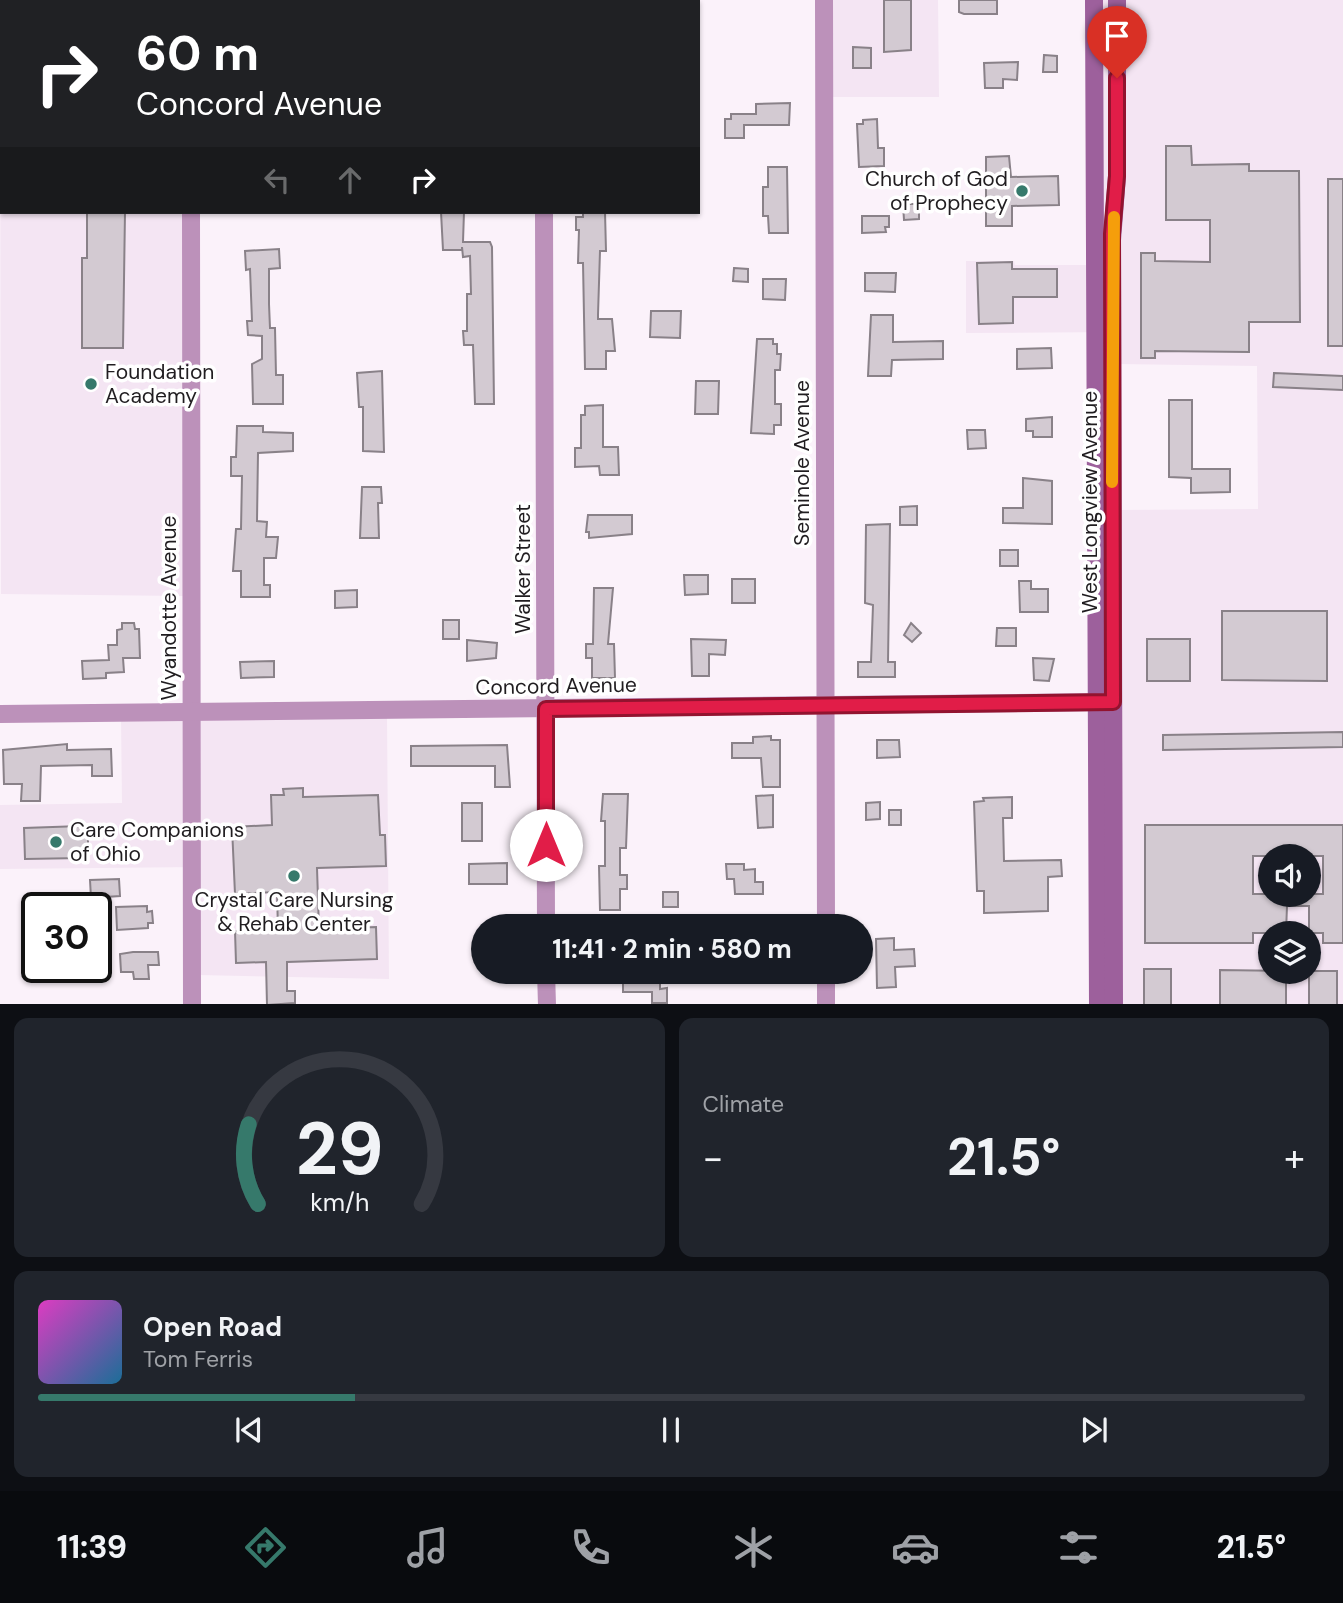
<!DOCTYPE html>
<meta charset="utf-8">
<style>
:root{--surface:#171b24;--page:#20242c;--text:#f1f3f6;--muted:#9ea1a6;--line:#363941;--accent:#36796b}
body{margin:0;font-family:"DM Sans",sans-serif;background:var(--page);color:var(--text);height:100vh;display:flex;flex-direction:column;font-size:26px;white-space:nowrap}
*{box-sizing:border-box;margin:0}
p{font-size:23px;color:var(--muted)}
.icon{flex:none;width:38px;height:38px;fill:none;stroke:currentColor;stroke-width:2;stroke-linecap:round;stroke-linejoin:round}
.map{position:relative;height:1004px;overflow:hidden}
.sheet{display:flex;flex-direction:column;gap:14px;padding:14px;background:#0d0f14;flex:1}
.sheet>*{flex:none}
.guide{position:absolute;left:0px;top:0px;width:700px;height:214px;box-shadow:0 2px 5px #0004;background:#202124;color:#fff;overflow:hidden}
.tools{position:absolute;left:1258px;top:844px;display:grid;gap:14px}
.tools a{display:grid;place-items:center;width:63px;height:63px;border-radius:50%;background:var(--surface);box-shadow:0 2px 5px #0004;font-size:35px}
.speed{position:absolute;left:21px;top:892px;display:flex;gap:14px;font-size:35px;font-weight:700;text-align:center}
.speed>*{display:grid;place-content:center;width:91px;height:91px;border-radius:50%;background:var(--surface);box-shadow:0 2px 5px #0004;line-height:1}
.speed .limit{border:4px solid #111;border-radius:10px;background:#fff;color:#111}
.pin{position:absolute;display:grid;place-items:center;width:60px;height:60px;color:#fff;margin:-72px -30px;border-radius:50% 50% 50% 0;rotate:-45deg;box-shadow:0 0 7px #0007}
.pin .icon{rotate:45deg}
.me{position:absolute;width:77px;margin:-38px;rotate:0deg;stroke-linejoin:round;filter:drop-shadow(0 0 5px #0008)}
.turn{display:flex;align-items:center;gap:24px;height:147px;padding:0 21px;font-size:32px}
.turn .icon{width:91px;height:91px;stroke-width:2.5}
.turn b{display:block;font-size:49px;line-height:60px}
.lanes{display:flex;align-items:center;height:66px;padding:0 21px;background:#0003;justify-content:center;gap:35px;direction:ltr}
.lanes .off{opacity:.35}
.big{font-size:52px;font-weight:700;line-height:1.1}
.sheet .tile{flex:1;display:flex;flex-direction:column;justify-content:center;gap:10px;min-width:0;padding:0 24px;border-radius:14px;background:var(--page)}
.sheet .dial{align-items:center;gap:0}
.dial svg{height:182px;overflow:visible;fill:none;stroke:var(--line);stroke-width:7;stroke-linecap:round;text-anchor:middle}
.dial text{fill:var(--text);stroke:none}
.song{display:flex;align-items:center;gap:21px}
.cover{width:84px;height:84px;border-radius:10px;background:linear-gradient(135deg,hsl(310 70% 55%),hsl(200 70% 35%))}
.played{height:7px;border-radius:4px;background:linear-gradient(90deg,var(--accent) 25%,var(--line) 25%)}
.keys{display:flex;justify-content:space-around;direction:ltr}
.heat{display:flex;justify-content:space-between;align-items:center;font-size:38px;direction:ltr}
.sheet .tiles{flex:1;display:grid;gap:14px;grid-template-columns:1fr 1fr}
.tile:last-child{grid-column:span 2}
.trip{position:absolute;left:471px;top:914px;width:402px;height:70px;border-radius:35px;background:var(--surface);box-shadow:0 2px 5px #0004;font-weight:700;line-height:70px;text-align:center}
.tab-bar{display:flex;height:112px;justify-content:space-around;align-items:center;background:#090b0e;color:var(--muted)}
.tab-bar .icon{width:49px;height:49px}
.tab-bar .current{color:var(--accent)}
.tab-bar b{font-size:32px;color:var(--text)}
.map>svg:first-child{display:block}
.built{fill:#f4e5f3;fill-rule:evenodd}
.building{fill:#d3cad2;stroke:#898188;stroke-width:2;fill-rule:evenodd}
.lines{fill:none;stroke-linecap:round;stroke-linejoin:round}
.street{stroke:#bc91ba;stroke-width:18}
.secondary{stroke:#9d609c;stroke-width:18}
.route-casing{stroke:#92132f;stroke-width:18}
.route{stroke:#e11d48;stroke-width:12}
.slow{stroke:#f59e0b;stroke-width:12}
.poi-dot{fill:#36796b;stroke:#fff;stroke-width:2.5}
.labels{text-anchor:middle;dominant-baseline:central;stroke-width:7;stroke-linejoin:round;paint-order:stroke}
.poi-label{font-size:21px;fill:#201d20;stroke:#fff;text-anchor:start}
.street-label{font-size:21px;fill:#201d20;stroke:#fff}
</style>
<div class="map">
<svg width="1343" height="1005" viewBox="0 0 1343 1005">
<rect width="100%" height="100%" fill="#fbf2fa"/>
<g class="built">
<polygon points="0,0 182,0 2,2 2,212 183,212 183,596 1,594"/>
<polygon points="827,0 938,0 939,97 826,97"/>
<path d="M1087,0H1343V1004H1119L1118,510L1258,509L1257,366L1118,364L1117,332L966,333V261H1014L1015,265H1092ZM1270,856H1309V894H1270ZM1270,933H1309V971H1270Z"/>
<polygon points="387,716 389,979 198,975 198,867 0,869 0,805 122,803 121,718"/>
</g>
<g class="building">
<polygon points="884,0 911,0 911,50 884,52"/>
<polygon points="959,0 997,0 997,14 964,14 959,12"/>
<polygon points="853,47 871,48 871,68 853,68"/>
<polygon points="1044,55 1057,56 1057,72 1043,72"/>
<polygon points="1018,62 1017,80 1003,79 1003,88 985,88 984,63"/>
<polygon points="790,103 789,125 744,125 744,138 725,138 725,119 731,119 731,114 756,114 756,104"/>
<polygon points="877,119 878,148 884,148 884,166 859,167 857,124 863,124 863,120"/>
<polygon points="1166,146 1191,146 1192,165 1249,164 1249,171 1299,171 1300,322 1249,322 1249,352 1155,351 1155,358 1141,358 1141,253 1155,253 1155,261 1210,262 1210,220 1166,220"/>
<polygon points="1009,156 1011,177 1058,176 1059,205 1012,206 1012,226 986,226 986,157"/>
<polygon points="768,167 787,167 788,233 769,233 768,216 763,216 763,187 768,187"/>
<rect x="1328" y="179" width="15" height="167"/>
<polygon points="903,204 919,204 919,219 904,220"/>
<polygon points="87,212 125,212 123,348 82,348 82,258 87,258"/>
<polygon points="441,212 464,212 463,242 490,242 492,247 494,404 475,404 473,345 464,345 463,331 467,331 467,294 471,294 470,256 463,257 462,247 462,250 443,250"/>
<polygon points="583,212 605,212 606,251 600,251 598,315 598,319 612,319 615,351 606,351 606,369 585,369 583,263 578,263 579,230 576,230 576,217 583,217"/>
<polygon points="862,216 889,216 889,227 885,227 886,232 862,233"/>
<polygon points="279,249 280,268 269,269 269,304 270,328 275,328 276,375 283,375 283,404 253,404 252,364 262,359 262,336 248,335 247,321 252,321 250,269 246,270 245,251"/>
<polygon points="1012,262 1012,269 1057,269 1057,297 1013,297 1013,323 979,324 977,263"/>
<polygon points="734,268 748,269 748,282 733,281"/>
<polygon points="865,273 896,273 895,292 865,291"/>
<polygon points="763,279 786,279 785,300 763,299"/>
<polygon points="651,311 681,311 680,338 650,337"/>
<polygon points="871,315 893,315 893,342 943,341 943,359 892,360 891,376 868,376"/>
<polygon points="757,339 773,339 773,344 777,344 777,354 781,354 780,370 775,370 775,404 781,404 781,425 774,425 774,434 751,433"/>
<polygon points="1051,348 1052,368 1017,369 1017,349"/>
<polygon points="382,371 384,452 363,451 363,407 359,407 357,373"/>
<polygon points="1274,373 1343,376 1343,390 1273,387"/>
<polygon points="696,381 719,381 718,414 695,414"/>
<polygon points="1169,400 1192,400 1192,469 1230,469 1230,492 1191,493 1191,478 1169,477"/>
<polygon points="603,405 603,447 618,447 619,475 600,475 599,466 575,467 575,448 581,448 581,415 585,415 585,406"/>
<polygon points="1052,417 1052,437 1033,437 1033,431 1026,431 1026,419"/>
<polygon points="237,426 263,426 263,432 293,433 293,451 258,453 257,521 267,522 266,537 278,537 276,558 264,558 264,585 270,585 270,597 241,597 241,571 233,571 236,529 241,529 242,476 231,476 231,457 236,457"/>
<polygon points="967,430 985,430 986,448 968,449"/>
<polygon points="1023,478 1052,481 1052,524 1003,523 1003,508 1023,508"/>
<polygon points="362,487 381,487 382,503 378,503 379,538 360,538"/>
<polygon points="917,506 917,525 900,525 900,507"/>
<polygon points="588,515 632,515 632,534 589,538 589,532 586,532"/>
<polygon points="890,524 888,662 895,662 895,677 858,677 858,662 871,662 873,605 865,603 866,525"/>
<rect x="1000" y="550" width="18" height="16"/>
<polygon points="684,575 708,575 708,594 685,595"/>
<rect x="732" y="579" width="23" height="24"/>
<polygon points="1019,581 1031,581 1031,589 1048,589 1048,612 1020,612"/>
<polygon points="594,588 613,588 608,644 614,644 615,678 592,678 592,658 586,658 586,644 593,644"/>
<polygon points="357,590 357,607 335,608 335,591"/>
<polygon points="1222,611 1327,611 1327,681 1222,680"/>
<rect x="443" y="620" width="16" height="19"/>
<polygon points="122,623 134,623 135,629 139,629 140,658 123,658 124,672 106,673 106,678 83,679 82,661 109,660 108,645 117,645 117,630 122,629"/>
<polygon points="911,623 921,633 912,642 904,635"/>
<polygon points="997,628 1016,628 1016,646 996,646"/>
<polygon points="691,639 726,640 725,655 709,654 709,676 692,676"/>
<rect x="1147" y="639" width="43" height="42"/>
<polygon points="467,640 497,643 496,658 467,661"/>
<polygon points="1033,658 1054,659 1049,681 1034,680"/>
<polygon points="274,661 274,677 241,678 240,662"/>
<polygon points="1343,732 1343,747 1163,750 1163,735"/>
<polygon points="771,736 771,740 780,740 780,787 763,787 761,758 732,758 732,743 753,743 753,737"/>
<polygon points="877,740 899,740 900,757 877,758"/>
<polygon points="67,744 67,750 111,749 112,776 92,776 92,765 41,766 40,801 21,801 22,784 4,784 3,750"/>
<polygon points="507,745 510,787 495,787 495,766 411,766 411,746"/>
<polygon points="303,788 303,797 378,795 380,835 385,835 386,866 317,868 319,929 376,927 377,959 287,962 287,991 295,991 295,1003 267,1005 266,962 236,963 235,931 278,930 277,892 235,894 232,827 272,825 271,795 284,795 283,789"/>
<polygon points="603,794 628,794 626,848 620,848 620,875 627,875 627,889 620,889 620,910 600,910 599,866 605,866 605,821 601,821"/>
<polygon points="773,795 773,827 758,828 756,796"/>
<polygon points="1012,797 1012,818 1003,818 1004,861 1061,860 1062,876 1048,877 1048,911 984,913 984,891 977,891 974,802 984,801 983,798"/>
<polygon points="880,802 880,819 866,820 866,803"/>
<rect x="462" y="803" width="20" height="38"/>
<rect x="889" y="810" width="12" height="15"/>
<path d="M1145,825H1343V943H1323V933H1309V906H1287L1286,933H1253V943H1145ZM1253,856H1323V894H1253Z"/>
<polygon points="81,826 81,835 88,835 88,849 82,849 82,858 25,859 24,828"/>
<polygon points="507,863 507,884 469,884 469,864"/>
<polygon points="726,864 744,864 744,870 755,869 755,882 763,882 763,894 735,894 734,879 727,879"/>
<polygon points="119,879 120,896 91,898 90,880"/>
<rect x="663" y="892" width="15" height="15"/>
<polygon points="147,906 147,912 152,911 153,923 148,923 148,928 117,930 116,907"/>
<polygon points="894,938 894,950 914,949 915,966 895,967 896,987 877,988 876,939"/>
<polygon points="133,952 158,952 159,965 148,965 149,979 134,979 133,972 121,972 120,954"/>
<rect x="1144" y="969" width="27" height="36"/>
<polygon points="1220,970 1286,971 1286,1005 1220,1005"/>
<rect x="1309" y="971" width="28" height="34"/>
<polygon points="623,973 660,974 660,989 667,988 667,1003 652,1003 652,992 623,992"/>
</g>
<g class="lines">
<g class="street">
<polyline points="544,0 544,2"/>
<polyline points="824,0 826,926"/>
<polyline points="191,2 191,0"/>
<polyline points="191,212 192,1005"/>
<polyline points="544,212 546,926"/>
<polyline points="0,714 1110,702"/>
<polyline points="546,971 547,1005"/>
<polyline points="826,971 826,1005"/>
</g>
<g class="secondary">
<polyline points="1094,0 1098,1005"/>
<polyline points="1114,1005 1112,240 1117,176 1117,0"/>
</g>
</g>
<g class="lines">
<g class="route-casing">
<polyline id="route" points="546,845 546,709 1113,702 1112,234 1117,176 1117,78"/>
</g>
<use href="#route" class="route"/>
<polyline class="slow" points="1112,482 1114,217"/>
</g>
<g class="poi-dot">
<circle cx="1022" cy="191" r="7"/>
<circle cx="91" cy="384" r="7"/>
<circle cx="56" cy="842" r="7"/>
<circle cx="294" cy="876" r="7"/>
</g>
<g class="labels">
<g class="poi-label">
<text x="1008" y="179" text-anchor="end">Church of God<tspan x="1008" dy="24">of Prophecy</tspan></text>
<text x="105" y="372">Foundation<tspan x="105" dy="24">Academy</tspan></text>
<text x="70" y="830">Care Companions<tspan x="70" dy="24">of Ohio</tspan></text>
<text x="294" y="900" text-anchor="middle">Crystal Care Nursing<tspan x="294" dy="24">&amp; Rehab Center</tspan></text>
</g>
<g class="street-label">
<text transform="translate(802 463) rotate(-90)">Seminole Avenue</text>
<text transform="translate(1090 502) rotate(-90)">West Longview Avenue</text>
<text transform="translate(523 569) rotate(-90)">Walker Street</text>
<text transform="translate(169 608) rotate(-90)">Wyandotte Avenue</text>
<text transform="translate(556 686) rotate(-1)">Concord Avenue</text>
</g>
</g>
</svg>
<div class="tools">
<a><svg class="icon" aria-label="sound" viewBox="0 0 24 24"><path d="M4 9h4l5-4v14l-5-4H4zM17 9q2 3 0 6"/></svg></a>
<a><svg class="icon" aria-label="layers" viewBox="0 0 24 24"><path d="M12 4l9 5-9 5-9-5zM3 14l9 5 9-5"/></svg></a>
</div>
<div class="speed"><div class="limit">30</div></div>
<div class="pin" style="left:1117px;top:78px;background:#d93025"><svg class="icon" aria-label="arrive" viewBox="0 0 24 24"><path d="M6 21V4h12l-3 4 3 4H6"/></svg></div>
<svg class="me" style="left:546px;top:845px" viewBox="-20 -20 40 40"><circle r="19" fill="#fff"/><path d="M0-13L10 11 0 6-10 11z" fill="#e11d48"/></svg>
<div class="trip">11:41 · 2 min · 580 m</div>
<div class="guide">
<div class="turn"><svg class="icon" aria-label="right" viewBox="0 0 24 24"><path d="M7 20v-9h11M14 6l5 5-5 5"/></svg><div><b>60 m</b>Concord Avenue</div></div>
<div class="lanes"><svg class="icon off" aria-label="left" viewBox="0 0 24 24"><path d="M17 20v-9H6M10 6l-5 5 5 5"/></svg><svg class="icon off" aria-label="ahead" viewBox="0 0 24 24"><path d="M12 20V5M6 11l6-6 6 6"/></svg><svg class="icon" aria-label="right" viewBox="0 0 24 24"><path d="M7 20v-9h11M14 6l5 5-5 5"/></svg></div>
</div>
</div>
<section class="sheet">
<div class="tiles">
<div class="tile dial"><svg viewBox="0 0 100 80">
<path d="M14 69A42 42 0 1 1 86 69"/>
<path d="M14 69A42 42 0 0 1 10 34" stroke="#36796b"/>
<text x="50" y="56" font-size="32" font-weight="700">29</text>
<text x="50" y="72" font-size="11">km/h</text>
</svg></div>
<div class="tile"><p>Climate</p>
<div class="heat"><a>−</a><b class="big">21.5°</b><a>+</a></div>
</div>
<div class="tile">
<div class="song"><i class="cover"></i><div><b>Open Road</b><p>Tom Ferris</p></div></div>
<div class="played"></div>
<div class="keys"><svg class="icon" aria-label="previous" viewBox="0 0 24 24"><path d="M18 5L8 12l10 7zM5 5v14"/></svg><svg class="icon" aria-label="pause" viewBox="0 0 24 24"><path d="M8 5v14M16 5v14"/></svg><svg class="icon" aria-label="next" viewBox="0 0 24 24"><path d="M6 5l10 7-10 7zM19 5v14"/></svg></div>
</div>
</div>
</section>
<nav class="tab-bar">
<b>11:39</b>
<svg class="icon current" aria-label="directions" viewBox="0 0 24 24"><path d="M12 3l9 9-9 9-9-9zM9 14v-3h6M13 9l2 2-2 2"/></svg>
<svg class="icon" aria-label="music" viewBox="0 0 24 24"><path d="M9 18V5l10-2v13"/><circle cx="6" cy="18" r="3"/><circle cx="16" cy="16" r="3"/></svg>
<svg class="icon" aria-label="phone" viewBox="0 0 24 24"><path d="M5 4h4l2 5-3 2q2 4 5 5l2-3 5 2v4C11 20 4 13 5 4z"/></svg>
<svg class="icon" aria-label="climate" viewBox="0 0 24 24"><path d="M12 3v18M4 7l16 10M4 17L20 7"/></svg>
<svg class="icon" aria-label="car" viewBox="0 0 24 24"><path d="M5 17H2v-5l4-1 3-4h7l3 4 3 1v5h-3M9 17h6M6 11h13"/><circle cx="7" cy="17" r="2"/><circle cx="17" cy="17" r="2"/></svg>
<svg class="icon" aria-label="filters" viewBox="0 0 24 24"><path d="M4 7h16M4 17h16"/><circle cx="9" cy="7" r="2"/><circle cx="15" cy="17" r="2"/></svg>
<b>21.5°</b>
</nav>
